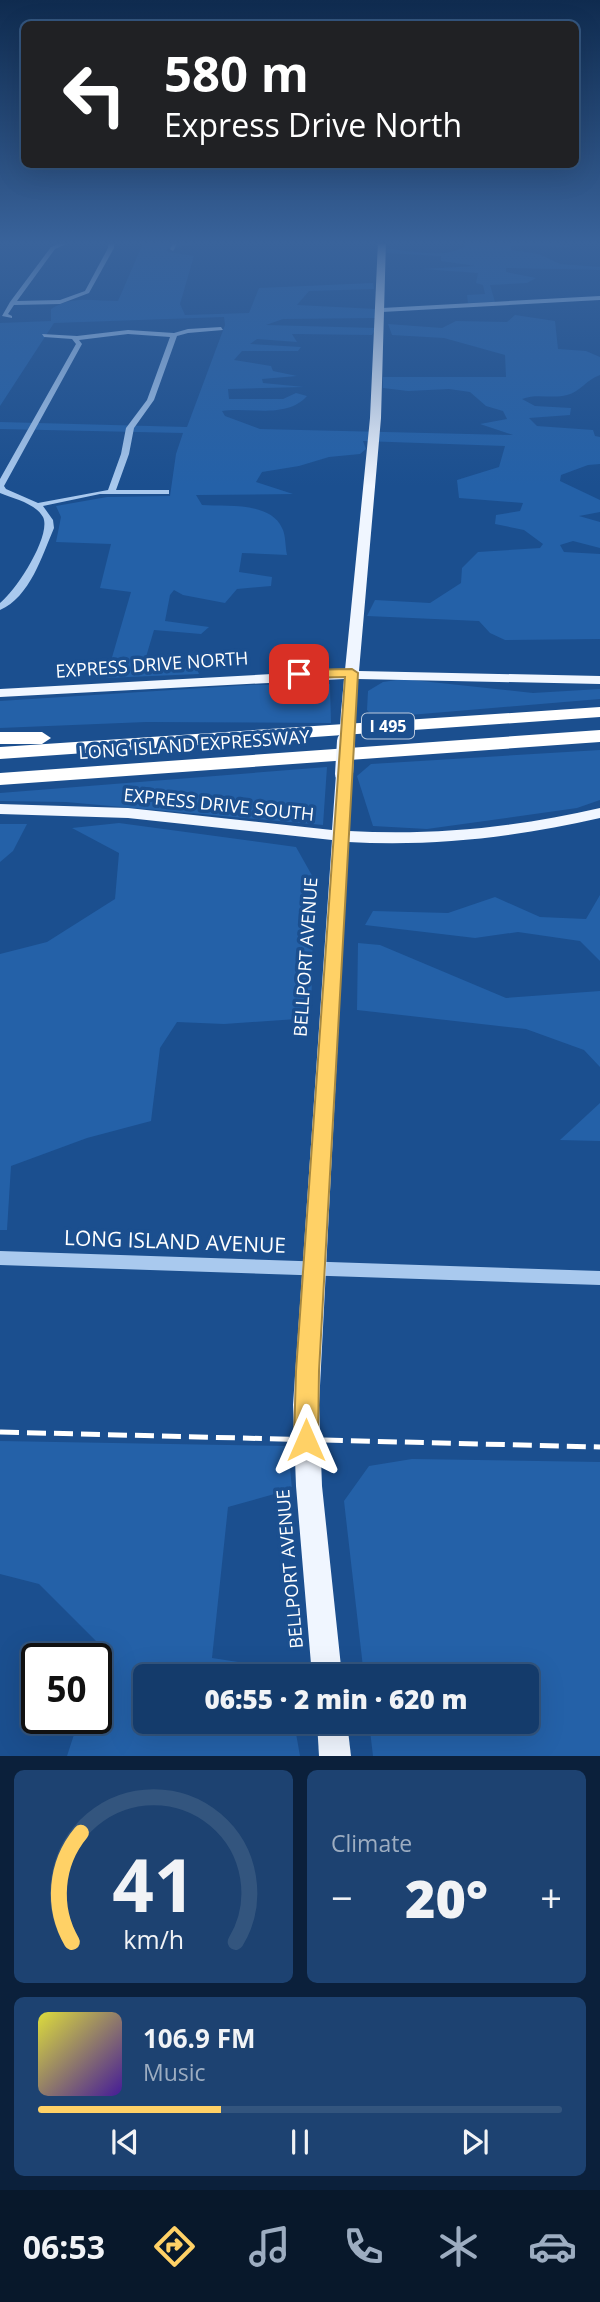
<!DOCTYPE html>
<meta charset="utf-8">
<style>
:root{--surface:#143b6b;--page:#1d4271;--text:#f1f3f6;--muted:#9dadc1;--line:#33557e;--accent:#ffd166}
body{margin:0;font-family:"Open Sans",sans-serif;background:var(--page);color:var(--text);height:100vh;display:flex;flex-direction:column;font-size:26px;white-space:nowrap}
*{box-sizing:border-box;margin:0}
p{font-size:23px;color:var(--muted)}
.icon{flex:none;width:38px;height:38px;fill:none;stroke:currentColor;stroke-width:2;stroke-linecap:round;stroke-linejoin:round}
.map{position:relative;height:1756px;overflow:hidden}
.panel{display:flex;flex-direction:column;gap:14px;padding:14px;background:#0b203b;flex:1}
.panel>*{flex:none}
.banner{position:absolute;left:21px;top:21px;width:558px;height:147px;border-radius:10px;box-shadow:0 7px 28px #0002,0 0 0 2px var(--line);background:#202124;color:#fff;overflow:hidden}
.speed{position:absolute;left:21px;top:1643px;display:flex;gap:14px;font-size:35px;font-weight:700;text-align:center}
.speed>*{display:grid;place-content:center;width:91px;height:91px;border-radius:50%;background:var(--surface);box-shadow:0 7px 28px #0002,0 0 0 2px var(--line);line-height:1}
.speed .limit{border:4px solid #111;border-radius:10px;background:#fff;color:#111}
.pin{position:absolute;display:grid;place-items:center;width:60px;height:60px;color:#fff;margin:-30px;border-radius:14px;box-shadow:0 4px 10px #0006}
.me{position:absolute;width:77px;margin:-38px;rotate:0deg;stroke-linejoin:round;filter:drop-shadow(0 0 5px #0008)}
.turn{display:flex;align-items:center;gap:24px;height:147px;padding:0 28px;font-size:32px}
.turn .icon{width:91px;height:91px;stroke-width:2.5}
.turn b{display:block;font-size:49px;line-height:60px}
.big{font-size:52px;font-weight:800;line-height:1.1}
.panel .tile{flex:1;display:flex;flex-direction:column;justify-content:center;gap:10px;min-width:0;padding:0 24px;border-radius:10px;background:var(--page)}
.panel .dial{align-items:center;gap:0}
.dial svg{height:182px;overflow:visible;fill:none;stroke:var(--line);stroke-width:7;stroke-linecap:round;text-anchor:middle}
.dial text{fill:var(--text);stroke:none}
.song{display:flex;align-items:center;gap:21px}
.cover{width:84px;height:84px;border-radius:10px;background:linear-gradient(135deg,hsl(60 70% 55%),hsl(260 70% 35%))}
.played{height:7px;border-radius:4px;background:linear-gradient(90deg,var(--accent) 35%,var(--line) 35%)}
.keys{display:flex;justify-content:space-around;direction:ltr}
.heat{display:flex;justify-content:space-between;align-items:center;font-size:38px;direction:ltr}
.panel .tiles{flex:1;display:grid;gap:14px;grid-template-columns:1fr 1fr}
.tile:last-child{grid-column:span 2}
.trip{position:absolute;left:133px;top:1664px;width:406px;height:70px;border-radius:10px;background:var(--surface);box-shadow:0 7px 28px #0002,0 0 0 2px var(--line);font-weight:800;line-height:70px;text-align:center}
.tab-bar{display:flex;height:112px;justify-content:space-around;align-items:center;background:#08182b;color:var(--muted)}
.tab-bar .icon{width:49px;height:49px}
.tab-bar .selected{color:var(--accent)}
.tab-bar b{font-size:32px;color:var(--text)}
.map>svg:first-child{display:block}
.green{fill:#2461a8}
.lines{fill:none;stroke-linecap:round;stroke-linejoin:round}
.minor{fill:#a9c9ee;fill-rule:evenodd}
.major{fill:#f0f6ff;fill-rule:evenodd}
.highway{fill:#fff;fill-rule:evenodd}
.rail{stroke:#fff;stroke-width:5;stroke-dasharray:19 8;stroke-linecap:butt}
.major-bridge-far1{stroke:#f0f6ff;stroke-width:14}
.major-bridge{stroke:#f0f6ff;stroke-width:18}
.route{fill:#ffd166;stroke:#a68842;stroke-width:2}
.labels{text-anchor:middle;dominant-baseline:central;stroke-width:7;stroke-linejoin:round;paint-order:stroke}
.shield{fill:#1b4f8f;stroke:#bbcadd;stroke-width:2}
.shield-label{font-size:16px;font-weight:bold;fill:#fff}
.street-label{font-size:18px;fill:#fff;stroke:#1b4f8f}
.near-street-label{font-size:21px;fill:#fff;stroke:#1b4f8f}
</style>
<div class="map">
<svg width="600" height="1756" viewBox="0 0 600 1756">
<rect width="100%" height="100%" fill="#1b4f8f"/>
<g class="green">
<path d="M144,241H196V244L166,249L168,252L194,256L180,304L185,315L249,313L259,288L373,283L374,289L309,291L297,305L376,309V318L283,319L266,325L376,328L372,335L292,334L297,342L257,339L250,344L301,347L298,351H242L234,360L271,366L273,371L297,376L262,379L263,383L304,387L228,389L229,399H283L296,393L307,396C287,419 249,407 222,411L225,416L260,429L513,435L480,424L507,419L503,411L486,406L470,392L449,389L408,391L383,388V377H506L505,355L444,338L392,335L388,324L442,328L456,321L507,322L515,315L555,321L558,349L586,351L600,357V375C587,379 580,392 567,395C552,399 537,393 522,399L535,406L571,408L570,415L529,418L537,426L593,430L595,436L600,437V464L588,465L561,475L560,481L600,500V512L579,516L600,522V548L573,541L560,545L564,552L600,554V639L505,640L490,633L479,621L367,616L375,600L430,603L461,583L462,568L478,552L540,548L543,544L524,530L495,524L496,515L520,511L523,503L459,498L457,480L499,467L505,446L363,441L366,449L360,454L329,457L299,466L262,472L256,482L293,494L196,495L202,505C226,507 270,501 282,528C286,535 285,547 287,555L242,553L239,572L272,577L271,586L237,589L225,603L183,595L174,590L170,595L165,621L209,627L201,634L154,630L143,667L197,669L199,674L106,678L131,592L100,588L111,544L56,542L61,517L56,506L107,497L170,496L176,454L183,433L0,429V422L187,427L225,325L224,317L54,323L0,406V323L51,321V309C72,295 94,301 118,301Z"/>
<path d="M461,241H540L570,246L573,247L511,246V250L539,254L560,264L600,267V270L506,268V272L536,278L527,283L490,285L495,302L468,303L467,295L485,294L483,285L476,283L478,273L422,269L475,266L441,261V256L386,253L387,249C409,250 447,260 465,246Z"/>
<polygon points="403,679 533,693 600,689 600,699 374,718 367,710 368,691 383,682"/>
<polygon points="330,684 331,723 146,722 0,728 0,701 250,685"/>
<polygon points="600,750 600,800 577,808 427,829 373,826 357,776 371,764"/>
<polygon points="327,767 323,825 66,802 0,801 0,793"/>
<polygon points="119,823 296,847 314,879 311,1018 224,1024 177,1022 160,1048 151,1121 87,1138 11,1166 7,1230 0,1230 0,954 47,942 115,899 119,853 72,828"/>
<polygon points="0,824 27,824 13,851 0,862"/>
<polygon points="600,895 600,961 580,941 518,932 475,938 365,925 373,911 448,913 495,897 540,917 586,919"/>
<polygon points="358,943 380,945 506,998 600,991 600,1067 584,1050 526,1029 357,1010"/>
<polygon points="600,1103 600,1141 560,1140"/>
<polygon points="0,1441 288,1446 292,1489 228,1507 212,1658 284,1669 285,1676 145,1676 145,1722 294,1722 300,1756 67,1756 79,1719 96,1718 96,1663 101,1646 39,1584 0,1574"/>
<polygon points="412,1459 600,1462 600,1756 373,1756 369,1722 527,1722 527,1676 364,1676 344,1501 369,1466"/>
</g>
<g class="lines">
<g class="minor">
<polygon points="66,241 73,241 55,249 17,301 60,300 85,291 108,248 109,241 114,241 114,248 89,293 60,304 14,305 8,314 12,316 12,318 2,316 10,302 51,247"/>
<polygon points="174,241 179,241 173,251 170,249"/>
<polygon points="600,296 600,300 382,312 379,310 382,308"/>
<path d="M221,327L223,330L188,333L177,336L154,400L134,428L129,454L116,490H169V494H100L43,506L53,520L54,528C42,556 30,597 0,610V603C16,591 52,535 43,517C35,503 14,499 0,493V479L76,344L72,339L44,337L42,334L77,336L128,330L174,333L188,329ZM128,334L170,337L147,400L126,428L121,454L108,490L38,503L6,489L4,486L82,344L79,340Z"/>
<polygon points="0,1251 600,1271 600,1285 0,1265"/>
</g>
<g class="major">
<polygon points="378,241 386,241 381,418 359,671 600,676 600,684 358,679 355,712 348,716 341,712 344,679 0,697 0,689 345,670 370,418"/>
<path d="M344,769L352,774L349,831C434,836 517,827 600,808V818C517,837 434,847 348,842L319,1405L322,1486L342,1676H312L296,1486L293,1405L332,840L128,818L0,814V804L128,808L332,830L336,774Z"/>
<polygon points="317,1722 347,1722 351,1756 319,1756"/>
</g>
<g class="highway">
<polygon points="600,707 600,717 0,759 0,747"/>
<polygon points="600,730 600,742 0,785 0,773"/>
<polygon points="0,732 42,732 51,738 42,744 0,744"/>
</g>
<polyline class="rail" points="0,1432 600,1447"/>
<polyline class="major-bridge-far1" points="346,743 348,712"/>
<polyline class="major-bridge" points="344,774 346,741"/>
</g>
<linearGradient id="sky" x2="0" y2="1"><stop stop-color="#0f2b4f"/><stop offset="0.5" stop-color="#39639b"/><stop offset="1" stop-color="#39639b" stop-opacity="0"/></linearGradient>
<rect width="600" height="486" fill="url(#sky)"/>
<polygon class="route" points="352,669 358,673 319,1371 318,1440 314,1448 306,1451 297,1448 294,1440 296,1371 345,677 299,678 292,674 299,670"/>
<g class="labels">
<rect class="shield" x="362" y="713.5" width="52" height="25" rx="5"/>
<g class="shield-label">
<text x="388" y="726">I 495</text>
</g>
<g class="street-label">
<text transform="translate(152 664) rotate(-4)">EXPRESS DRIVE NORTH</text>
<text transform="translate(194 744) rotate(-4)">LONG ISLAND EXPRESSWAY</text>
<text transform="translate(219 804) rotate(6)">EXPRESS DRIVE SOUTH</text>
<text transform="translate(305 957) rotate(-86)">BELLPORT AVENUE</text>
<text transform="translate(289 1569) rotate(-95)">BELLPORT AVENUE</text>
</g>
<g class="near-street-label">
<text transform="translate(175 1241) rotate(2)">LONG ISLAND AVENUE</text>
</g>
</g>
</svg>
<div class="speed"><div class="limit">50</div></div>
<div class="pin" style="left:299px;top:674px;background:#d93025"><svg class="icon" aria-label="arrive" viewBox="0 0 24 24"><path d="M6 21V4h12l-3 4 3 4H6"/></svg></div>
<svg class="me" style="left:306px;top:1440px" viewBox="-20 -20 40 40"><path d="M0-17L14 15 0 8-14 15z" fill="#ffd166" stroke="#fff" stroke-width="4"/></svg>
<div class="trip">06:55 · 2 min · 620 m</div>
<div class="banner">
<div class="turn"><svg class="icon" aria-label="left" viewBox="0 0 24 24"><path d="M17 20v-9H6M10 6l-5 5 5 5"/></svg><div><b>580 m</b>Express Drive North</div></div>
</div>
</div>
<section class="panel">
<div class="tiles">
<div class="tile dial"><svg viewBox="0 0 100 80">
<path d="M14 69A42 42 0 1 1 86 69"/>
<path d="M14 69A42 42 0 0 1 18 21" stroke="#ffd166"/>
<text x="50" y="56" font-size="32" font-weight="700">41</text>
<text x="50" y="72" font-size="11">km/h</text>
</svg></div>
<div class="tile"><p>Climate</p>
<div class="heat"><a>−</a><b class="big">20°</b><a>+</a></div>
</div>
<div class="tile">
<div class="song"><i class="cover"></i><div><b>106.9 FM</b><p>Music</p></div></div>
<div class="played"></div>
<div class="keys"><svg class="icon" aria-label="previous" viewBox="0 0 24 24"><path d="M18 5L8 12l10 7zM5 5v14"/></svg><svg class="icon" aria-label="pause" viewBox="0 0 24 24"><path d="M8 5v14M16 5v14"/></svg><svg class="icon" aria-label="next" viewBox="0 0 24 24"><path d="M6 5l10 7-10 7zM19 5v14"/></svg></div>
</div>
</div>
</section>
<nav class="tab-bar">
<b>06:53</b>
<svg class="icon selected" aria-label="directions" viewBox="0 0 24 24"><path d="M12 3l9 9-9 9-9-9zM9 14v-3h6M13 9l2 2-2 2"/></svg>
<svg class="icon" aria-label="music" viewBox="0 0 24 24"><path d="M9 18V5l10-2v13"/><circle cx="6" cy="18" r="3"/><circle cx="16" cy="16" r="3"/></svg>
<svg class="icon" aria-label="phone" viewBox="0 0 24 24"><path d="M5 4h4l2 5-3 2q2 4 5 5l2-3 5 2v4C11 20 4 13 5 4z"/></svg>
<svg class="icon" aria-label="climate" viewBox="0 0 24 24"><path d="M12 3v18M4 7l16 10M4 17L20 7"/></svg>
<svg class="icon" aria-label="car" viewBox="0 0 24 24"><path d="M5 17H2v-5l4-1 3-4h7l3 4 3 1v5h-3M9 17h6M6 11h13"/><circle cx="7" cy="17" r="2"/><circle cx="17" cy="17" r="2"/></svg>
</nav>
